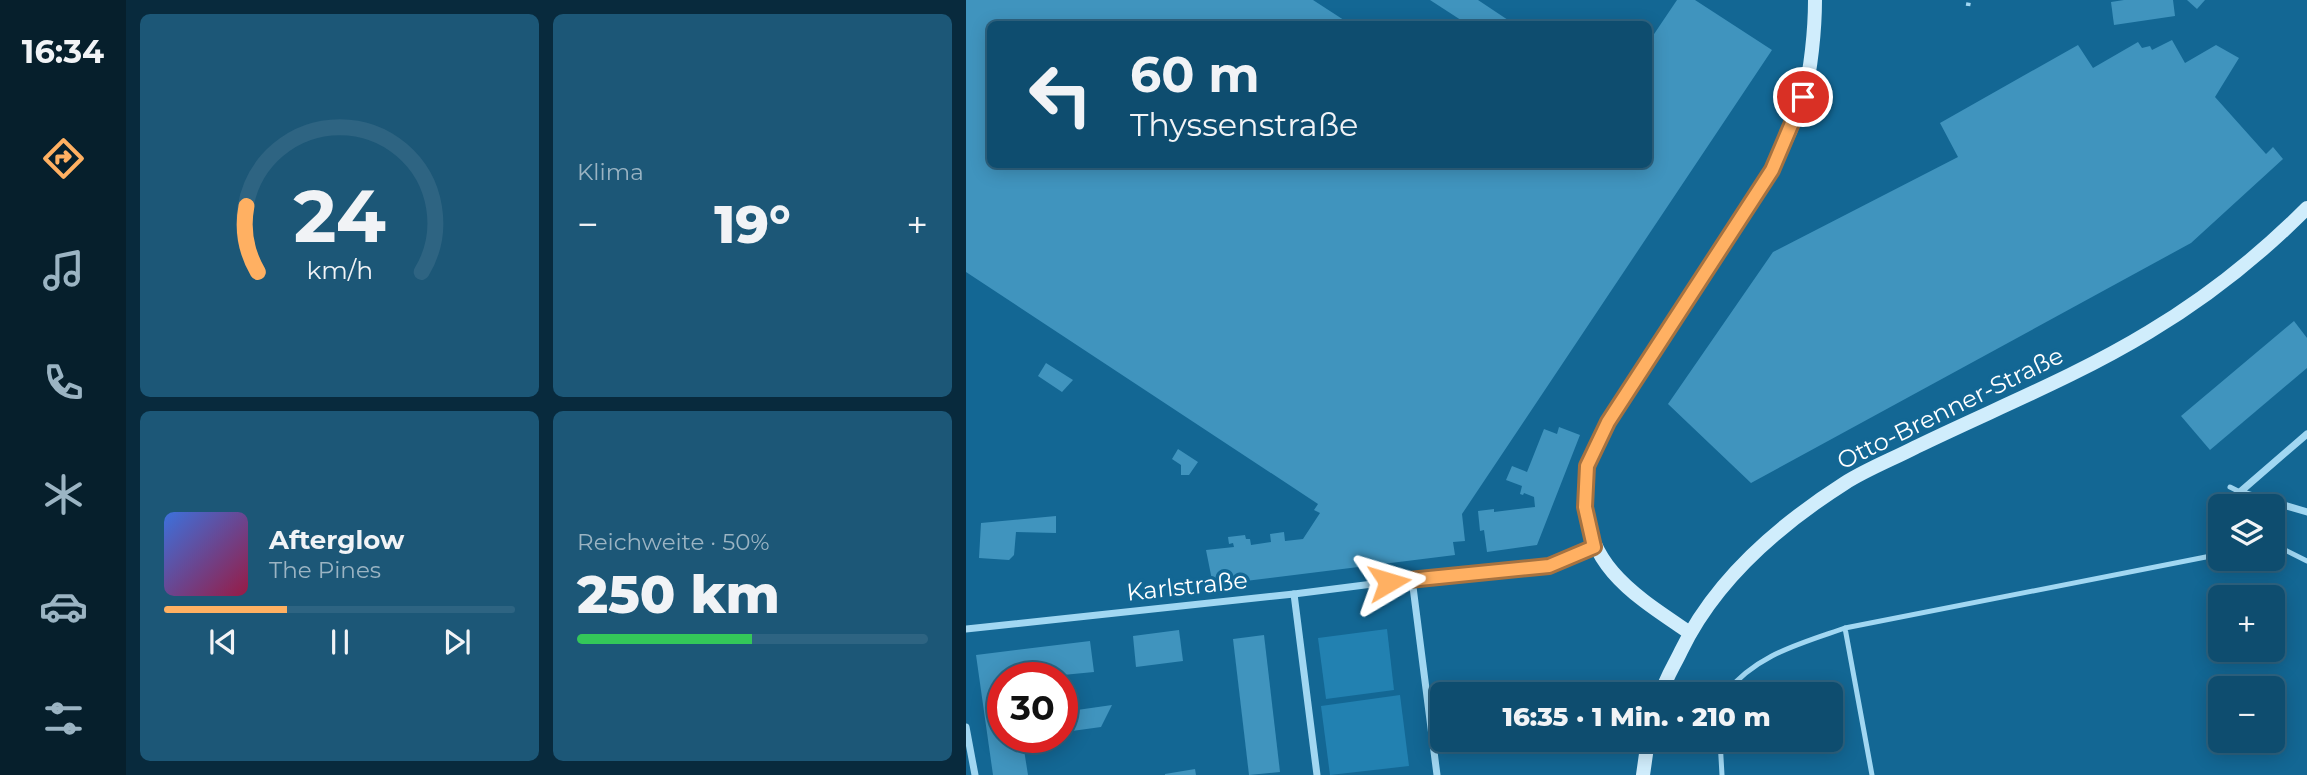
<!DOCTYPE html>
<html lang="de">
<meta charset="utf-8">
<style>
:root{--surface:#0e4d6f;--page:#1c5777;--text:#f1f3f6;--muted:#9bb4c3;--line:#2e6482;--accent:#ffb062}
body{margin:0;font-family:Montserrat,sans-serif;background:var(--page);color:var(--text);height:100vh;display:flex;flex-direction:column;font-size:26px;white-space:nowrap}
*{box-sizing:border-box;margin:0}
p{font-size:23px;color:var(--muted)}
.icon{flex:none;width:38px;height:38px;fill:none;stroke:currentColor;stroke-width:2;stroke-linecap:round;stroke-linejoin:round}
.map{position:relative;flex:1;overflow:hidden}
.panel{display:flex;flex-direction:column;gap:14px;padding:14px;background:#082a3d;width:840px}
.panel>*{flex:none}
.hud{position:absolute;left:21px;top:21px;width:665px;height:147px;border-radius:10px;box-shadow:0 4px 18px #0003,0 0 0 2px var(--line);background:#0e4d6f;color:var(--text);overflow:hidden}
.buttons{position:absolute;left:1242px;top:494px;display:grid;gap:14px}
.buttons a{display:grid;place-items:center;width:77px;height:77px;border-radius:10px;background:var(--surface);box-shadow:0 4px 18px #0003,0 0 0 2px var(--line);font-size:35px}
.speed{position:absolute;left:21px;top:662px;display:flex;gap:14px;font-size:35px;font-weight:700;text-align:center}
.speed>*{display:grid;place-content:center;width:91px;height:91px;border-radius:50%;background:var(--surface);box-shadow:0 4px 18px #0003,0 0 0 2px var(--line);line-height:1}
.speed .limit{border:10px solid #d22;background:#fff;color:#111}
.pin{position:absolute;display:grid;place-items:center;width:60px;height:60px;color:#fff;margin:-30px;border:4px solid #fff;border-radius:50%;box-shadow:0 2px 7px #0007}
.me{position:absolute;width:77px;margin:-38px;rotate:83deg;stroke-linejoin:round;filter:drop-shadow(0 0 5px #0008)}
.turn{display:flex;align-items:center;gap:24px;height:147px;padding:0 28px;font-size:32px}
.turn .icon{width:91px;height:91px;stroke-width:2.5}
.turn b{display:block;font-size:49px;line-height:60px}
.big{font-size:52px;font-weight:800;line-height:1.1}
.panel .widget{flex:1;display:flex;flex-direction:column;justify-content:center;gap:10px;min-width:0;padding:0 24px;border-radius:10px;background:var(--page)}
.panel .dial{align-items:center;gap:0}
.dial svg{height:182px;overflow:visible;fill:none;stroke:var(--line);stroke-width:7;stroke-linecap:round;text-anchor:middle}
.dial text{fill:var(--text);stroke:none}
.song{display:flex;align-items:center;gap:21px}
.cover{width:84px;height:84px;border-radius:10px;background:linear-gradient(135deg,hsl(220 70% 55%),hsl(340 70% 35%))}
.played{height:7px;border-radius:4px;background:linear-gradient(90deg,var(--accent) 35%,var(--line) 35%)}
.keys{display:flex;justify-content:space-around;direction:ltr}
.heat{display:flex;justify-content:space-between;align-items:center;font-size:38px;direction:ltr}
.charge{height:10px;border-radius:5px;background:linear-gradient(90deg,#34c759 50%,var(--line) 0)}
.panel .tiles{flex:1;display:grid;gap:14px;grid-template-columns:repeat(2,1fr)}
.trip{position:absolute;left:464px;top:682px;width:413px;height:70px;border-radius:10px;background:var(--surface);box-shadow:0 4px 18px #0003,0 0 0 2px var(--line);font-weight:800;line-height:70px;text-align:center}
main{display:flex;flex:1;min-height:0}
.tab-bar{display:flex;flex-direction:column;width:126px;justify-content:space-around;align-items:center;background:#061f2c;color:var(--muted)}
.tab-bar .icon{width:49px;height:49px}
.tab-bar .selected{color:var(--accent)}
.tab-bar b{font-size:32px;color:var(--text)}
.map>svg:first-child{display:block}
.green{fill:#2281b1}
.building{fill:#4094be}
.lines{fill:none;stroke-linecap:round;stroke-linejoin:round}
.path{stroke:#a1d7f2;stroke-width:4.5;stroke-dasharray:3.5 5;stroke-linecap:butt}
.lane{stroke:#a1d7f2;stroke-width:5}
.street{stroke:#a1d7f2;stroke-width:7}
.secondary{stroke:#d0edfc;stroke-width:14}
.route-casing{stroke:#a67240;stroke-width:18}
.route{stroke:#ffb062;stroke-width:12}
.labels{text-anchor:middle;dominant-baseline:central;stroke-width:7;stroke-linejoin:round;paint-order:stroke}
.street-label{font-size:24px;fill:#fff;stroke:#136794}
</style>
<main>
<nav class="tab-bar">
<b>16:34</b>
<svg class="icon selected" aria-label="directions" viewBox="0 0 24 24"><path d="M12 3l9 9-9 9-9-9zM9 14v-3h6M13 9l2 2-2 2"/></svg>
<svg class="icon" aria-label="music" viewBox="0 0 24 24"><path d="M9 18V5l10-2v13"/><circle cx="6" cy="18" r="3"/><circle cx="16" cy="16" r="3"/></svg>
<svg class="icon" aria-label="phone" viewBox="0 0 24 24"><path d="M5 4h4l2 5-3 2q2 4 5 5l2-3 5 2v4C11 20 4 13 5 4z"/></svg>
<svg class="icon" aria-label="climate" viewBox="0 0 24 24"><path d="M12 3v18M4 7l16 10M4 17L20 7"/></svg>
<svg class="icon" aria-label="car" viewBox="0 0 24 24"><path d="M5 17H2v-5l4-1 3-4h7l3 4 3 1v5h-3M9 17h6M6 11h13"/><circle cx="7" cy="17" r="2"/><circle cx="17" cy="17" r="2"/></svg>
<svg class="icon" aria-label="filters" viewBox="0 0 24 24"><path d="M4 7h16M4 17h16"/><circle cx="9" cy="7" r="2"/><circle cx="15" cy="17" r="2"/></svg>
</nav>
<section class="panel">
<div class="tiles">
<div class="widget dial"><svg viewBox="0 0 100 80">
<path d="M14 69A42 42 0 1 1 86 69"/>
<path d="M14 69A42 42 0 0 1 9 40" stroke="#ffb062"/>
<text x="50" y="56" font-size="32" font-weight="700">24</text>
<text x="50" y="72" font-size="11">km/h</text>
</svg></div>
<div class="widget"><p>Klima</p>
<div class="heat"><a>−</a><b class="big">19°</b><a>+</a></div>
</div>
<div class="widget">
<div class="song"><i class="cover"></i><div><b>Afterglow</b><p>The Pines</p></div></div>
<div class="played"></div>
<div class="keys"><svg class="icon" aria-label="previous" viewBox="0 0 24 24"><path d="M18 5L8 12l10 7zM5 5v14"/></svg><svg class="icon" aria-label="pause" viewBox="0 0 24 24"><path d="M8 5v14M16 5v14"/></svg><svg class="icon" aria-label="next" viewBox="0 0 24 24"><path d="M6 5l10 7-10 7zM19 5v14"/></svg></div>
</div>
<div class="widget"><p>Reichweite · 50%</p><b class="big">250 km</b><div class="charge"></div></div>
</div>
</section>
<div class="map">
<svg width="1341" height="775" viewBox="0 0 1341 775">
<rect width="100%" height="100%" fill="#136794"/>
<g class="green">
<polygon points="421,629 428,690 360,699 352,638"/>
<polygon points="434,695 443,766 364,775 355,706"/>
</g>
<g class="building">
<polygon points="0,0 347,0 384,24 24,24 24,164 682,164 682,43 711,0 729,0 806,50 496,514 499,541 487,542 489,555 247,585 240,550 268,547 267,543 263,544 262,537 279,535 280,539 284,539 285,545 305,542 304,534 318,532 319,541 337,539 354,513 348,510 352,504 0,272"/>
<polygon points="464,0 512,0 548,24 501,24"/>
<polygon points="1158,0 1207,0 1209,16 1148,25 1145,2"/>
<polygon points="1221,0 1239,0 1231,9"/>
<polygon points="1206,40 1219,63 1250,45 1273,58 1249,97 1300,154 1307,147 1317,159 1225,243 785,483 702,404 807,252 992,157 974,123 1112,45 1127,68 1172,42 1176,48 1184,46 1186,50"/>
<polygon points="1328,321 1341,338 1341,368 1244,450 1215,416"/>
<polygon points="80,363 107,380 96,392 72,376"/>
<polygon points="593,427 614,435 571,545 521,552 518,530 514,531 512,511 528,509 528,512 569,507 568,497 558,493 557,495 554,494 556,486 540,480 546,466 561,472 578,429 591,434"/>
<polygon points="212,449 232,462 223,475 215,475 215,465 206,459"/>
<polygon points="90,516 90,533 50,532 48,555 43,560 13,558 15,523"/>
<polygon points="213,630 217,661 170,667 167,636"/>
<polygon points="298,635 314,772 283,775 267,639"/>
<polygon points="124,641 128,672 76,677 75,668 47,671 48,677 37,677 37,737 56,737 62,775 27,775 10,655"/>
<polygon points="146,705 135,727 106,731 104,711"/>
<polygon points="229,769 230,775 199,775 199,774"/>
</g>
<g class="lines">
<polyline class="path" points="1002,6 1003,0"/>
<g class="lane">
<polyline points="1264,487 1274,492"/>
<polyline points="1307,544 1341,561"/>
<path d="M758,695C789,655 833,644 879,628"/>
<polyline points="754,740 756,775"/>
<polyline points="906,775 879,628 1255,554"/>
</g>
<g class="street">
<polyline points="1341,434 1274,492 1341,512"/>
<polyline points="446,579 471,775"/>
<polyline points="328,594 351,775"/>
<polyline points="0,629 328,594 446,579 583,566 628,547"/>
<polyline points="0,727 9,775"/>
</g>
<g class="secondary">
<path d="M724,633C671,597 616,565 620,493C620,485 619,474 621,466C625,451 635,436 642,422L806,170C817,147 829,123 837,99C845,72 849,28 849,0"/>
<path d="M695,695C699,679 708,666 715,651C749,580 813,525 879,483C901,469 927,459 950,447C1028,409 1109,377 1183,332C1240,298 1294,255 1341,208"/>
<polyline points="677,775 682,740"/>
</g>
</g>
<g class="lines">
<g class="route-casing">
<polyline id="route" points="423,582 583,566 628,547 619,507 621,466 642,422 806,170 837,97"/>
</g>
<use href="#route" class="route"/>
</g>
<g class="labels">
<g class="street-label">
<text transform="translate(984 408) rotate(-26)">Otto-Brenner-Straße</text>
<text transform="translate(221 586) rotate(-6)">Karlstraße</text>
</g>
</g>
</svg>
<div class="buttons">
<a><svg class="icon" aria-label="layers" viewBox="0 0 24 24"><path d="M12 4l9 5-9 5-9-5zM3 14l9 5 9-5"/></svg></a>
<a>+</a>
<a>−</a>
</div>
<div class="speed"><div class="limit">30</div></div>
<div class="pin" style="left:837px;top:97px;background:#d93025"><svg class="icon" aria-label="arrive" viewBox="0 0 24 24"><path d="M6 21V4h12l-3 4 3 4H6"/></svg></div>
<svg class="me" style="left:423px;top:582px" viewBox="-20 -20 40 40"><path d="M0-17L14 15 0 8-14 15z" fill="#ffb062" stroke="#fff" stroke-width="4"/></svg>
<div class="trip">16:35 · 1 Min. · 210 m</div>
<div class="hud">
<div class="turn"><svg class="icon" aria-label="left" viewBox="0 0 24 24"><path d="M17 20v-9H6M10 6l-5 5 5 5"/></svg><div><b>60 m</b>Thyssenstraße</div></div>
</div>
</div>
</main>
